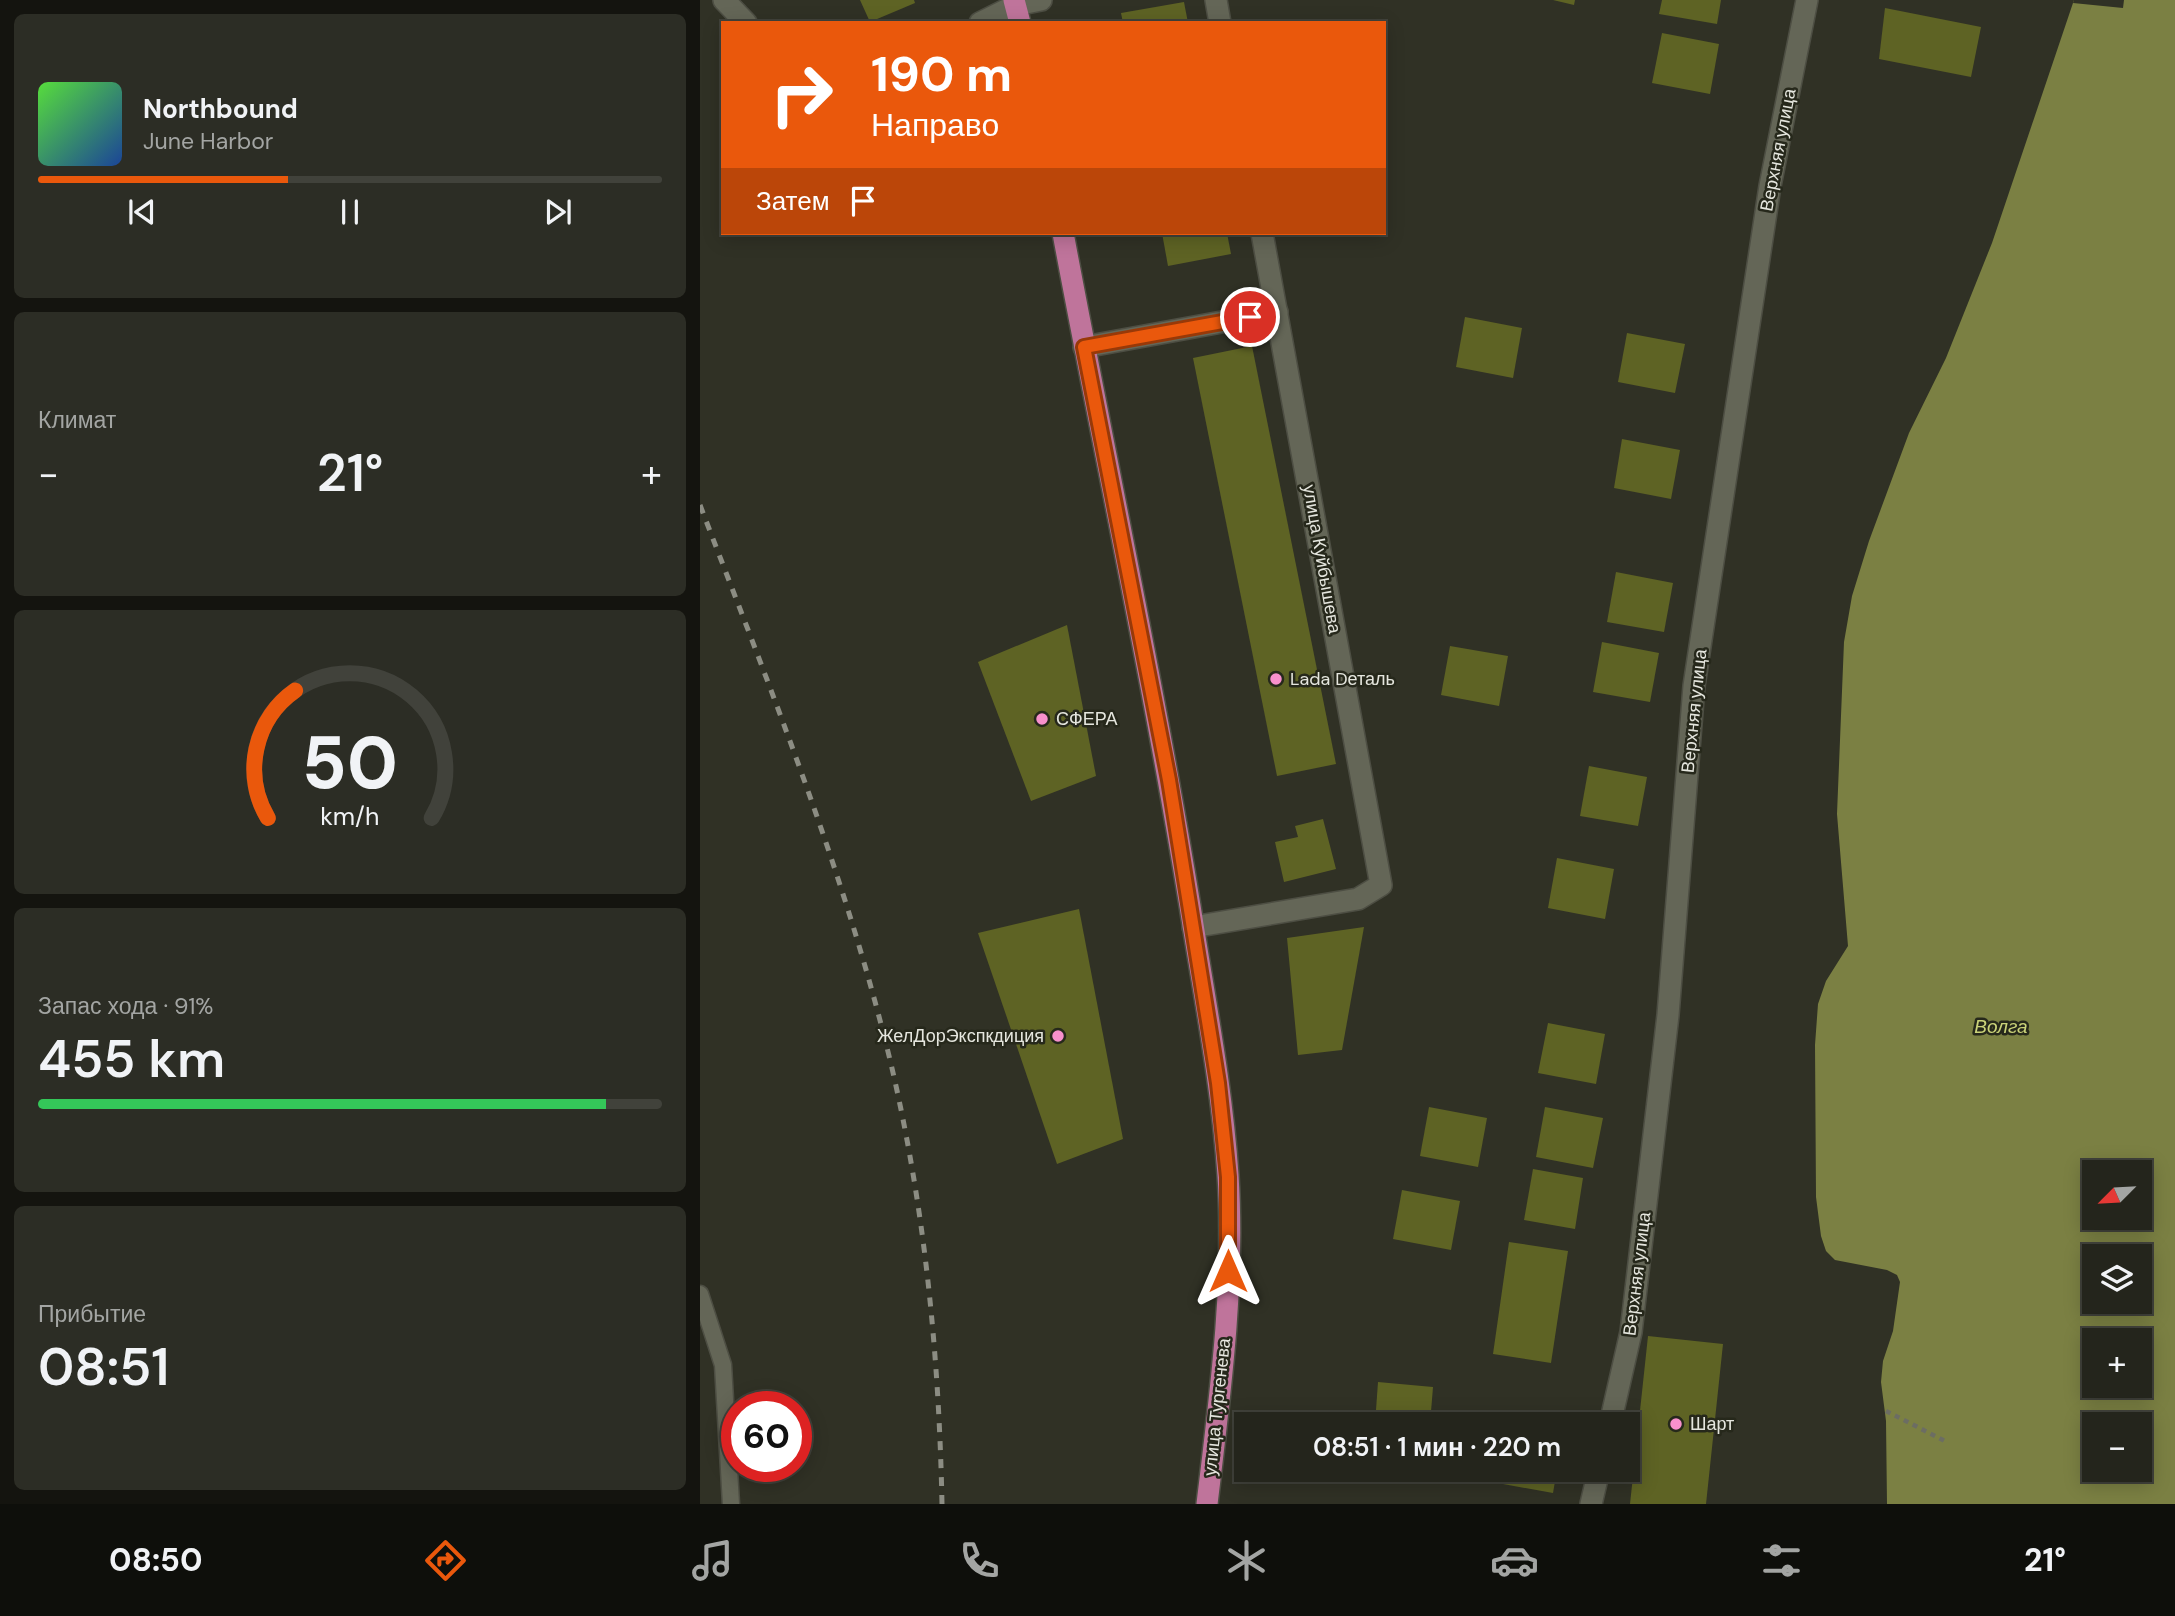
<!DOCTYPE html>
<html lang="ru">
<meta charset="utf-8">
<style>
:root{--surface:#24251c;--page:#2c2d25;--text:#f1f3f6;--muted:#a3a5a3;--line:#41423b;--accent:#ea580c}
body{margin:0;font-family:"DM Sans",sans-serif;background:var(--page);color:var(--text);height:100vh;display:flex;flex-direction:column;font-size:26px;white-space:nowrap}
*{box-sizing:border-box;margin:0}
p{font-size:23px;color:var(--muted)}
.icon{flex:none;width:38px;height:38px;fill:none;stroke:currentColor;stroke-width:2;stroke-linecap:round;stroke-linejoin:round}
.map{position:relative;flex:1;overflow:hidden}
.details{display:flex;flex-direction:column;gap:14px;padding:14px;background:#14140f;width:700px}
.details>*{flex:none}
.hud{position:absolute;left:21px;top:21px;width:665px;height:214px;border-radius:0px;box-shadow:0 4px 18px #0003,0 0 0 2px var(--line);background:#ea580c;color:#fff;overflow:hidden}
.needle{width:46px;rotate:246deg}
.fabs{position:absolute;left:1382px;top:1160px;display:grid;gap:14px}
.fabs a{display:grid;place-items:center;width:70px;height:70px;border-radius:0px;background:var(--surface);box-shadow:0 4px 18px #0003,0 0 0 2px var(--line);font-size:35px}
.speed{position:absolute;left:21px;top:1391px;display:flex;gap:14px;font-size:35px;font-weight:700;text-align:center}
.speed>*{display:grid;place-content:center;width:91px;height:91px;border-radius:50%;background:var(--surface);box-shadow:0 4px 18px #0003,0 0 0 2px var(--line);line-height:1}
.speed .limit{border:10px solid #d22;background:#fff;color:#111}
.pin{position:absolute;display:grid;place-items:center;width:60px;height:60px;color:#fff;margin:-30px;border:4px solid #fff;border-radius:50%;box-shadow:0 2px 7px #0007}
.me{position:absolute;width:77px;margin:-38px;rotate:0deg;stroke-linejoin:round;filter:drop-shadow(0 0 5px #0008)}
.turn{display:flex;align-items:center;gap:24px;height:147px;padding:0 35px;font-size:32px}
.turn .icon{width:91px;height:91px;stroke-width:2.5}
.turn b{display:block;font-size:49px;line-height:60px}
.then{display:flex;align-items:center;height:66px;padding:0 35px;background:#0003;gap:14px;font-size:26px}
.big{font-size:52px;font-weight:600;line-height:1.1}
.details .widget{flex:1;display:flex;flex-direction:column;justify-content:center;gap:10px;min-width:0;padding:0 24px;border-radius:10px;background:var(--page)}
.details .dial{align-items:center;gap:0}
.dial svg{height:182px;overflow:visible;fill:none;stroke:var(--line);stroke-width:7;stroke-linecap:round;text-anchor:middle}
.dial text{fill:var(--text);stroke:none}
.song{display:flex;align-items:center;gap:21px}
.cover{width:84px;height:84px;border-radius:10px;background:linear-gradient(135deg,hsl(110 70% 55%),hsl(220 70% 35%))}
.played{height:7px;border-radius:4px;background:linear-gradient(90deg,var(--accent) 40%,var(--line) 40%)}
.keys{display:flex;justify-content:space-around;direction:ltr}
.heat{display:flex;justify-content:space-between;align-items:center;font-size:38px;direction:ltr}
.charge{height:10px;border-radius:5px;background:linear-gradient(90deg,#34c759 91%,var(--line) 0)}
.trip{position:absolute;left:534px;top:1412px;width:406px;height:70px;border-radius:0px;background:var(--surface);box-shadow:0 4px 18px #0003,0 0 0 2px var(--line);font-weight:600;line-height:70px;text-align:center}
.tabs{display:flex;height:112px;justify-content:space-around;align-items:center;background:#0e0f0b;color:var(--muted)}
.tabs .icon{width:49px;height:49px}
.tabs .on{color:var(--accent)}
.tabs b{font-size:32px;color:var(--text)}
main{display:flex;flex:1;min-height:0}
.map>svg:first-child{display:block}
.water{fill:#7b8043;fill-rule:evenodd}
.pier{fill:#303125}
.building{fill:#5e6324}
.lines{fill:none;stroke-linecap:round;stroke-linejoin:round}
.lane-casing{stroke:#4d4e43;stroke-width:19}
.street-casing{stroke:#4d4e43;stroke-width:24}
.primary-casing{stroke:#4d4e43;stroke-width:24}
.path{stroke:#6c6d63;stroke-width:4.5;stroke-dasharray:5 5;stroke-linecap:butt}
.lane{stroke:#646657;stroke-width:16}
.street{stroke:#646657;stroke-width:21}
.primary{stroke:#bf749b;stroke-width:21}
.rail{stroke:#8c8d83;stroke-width:5;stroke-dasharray:9 9;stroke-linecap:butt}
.route-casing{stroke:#983908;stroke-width:18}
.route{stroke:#ea580c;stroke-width:12}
.poi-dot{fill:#f890cc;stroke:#26281b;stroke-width:2.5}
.labels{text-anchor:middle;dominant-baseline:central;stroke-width:5;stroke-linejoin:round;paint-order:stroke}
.street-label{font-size:18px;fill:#e5e6de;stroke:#26281b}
.poi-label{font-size:18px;fill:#e5e6de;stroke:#26281b;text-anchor:start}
.water-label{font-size:19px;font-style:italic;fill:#cbd379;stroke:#26281b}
</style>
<main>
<section class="details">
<div class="widget">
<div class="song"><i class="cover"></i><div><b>Northbound</b><p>June Harbor</p></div></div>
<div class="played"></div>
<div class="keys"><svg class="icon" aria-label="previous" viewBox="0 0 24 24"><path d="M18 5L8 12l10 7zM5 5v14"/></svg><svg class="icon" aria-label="pause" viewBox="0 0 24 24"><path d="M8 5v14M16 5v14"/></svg><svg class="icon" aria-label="next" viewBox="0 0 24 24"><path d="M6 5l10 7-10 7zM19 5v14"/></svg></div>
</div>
<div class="widget"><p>Климат</p>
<div class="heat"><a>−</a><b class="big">21°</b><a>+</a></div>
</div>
<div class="widget dial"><svg viewBox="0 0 100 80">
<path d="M14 69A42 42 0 1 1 86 69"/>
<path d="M14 69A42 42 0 0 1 26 13" stroke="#ea580c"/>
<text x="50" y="56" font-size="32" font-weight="700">50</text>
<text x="50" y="72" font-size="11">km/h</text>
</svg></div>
<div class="widget"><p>Запас хода · 91%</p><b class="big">455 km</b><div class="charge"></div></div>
<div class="widget"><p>Прибытие</p><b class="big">08:51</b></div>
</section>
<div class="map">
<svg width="1475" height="1504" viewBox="0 0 1475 1504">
<rect width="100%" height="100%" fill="#303125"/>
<path class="water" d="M1374,0H1475V1504H1187L1186,1421L1181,1382L1183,1361L1193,1331L1200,1282L1197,1275L1187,1270L1135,1260L1126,1251L1121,1236L1116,1197L1115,1045L1118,1004L1126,981L1148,946L1137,814L1144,642L1152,596L1169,541L1209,433L1246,358L1292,243ZM1395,1172H1440V1218H1395ZM1395,1256H1440V1302H1395ZM1395,1340H1440V1386H1395ZM1395,1424H1440V1470H1395Z"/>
<polygon class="pier" points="1374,0 1424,0 1423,8 1373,3"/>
<g class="building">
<polygon points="160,0 214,0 215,3 170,22"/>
<polygon points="853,0 875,0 874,5"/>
<polygon points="962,0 1021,0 1017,24 959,14"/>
<polygon points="484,2 488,23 423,23 421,13"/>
<polygon points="1185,8 1281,27 1271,77 1179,59"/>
<polygon points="962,33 1019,44 1010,94 952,83"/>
<polygon points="462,233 527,233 531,254 468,266"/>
<polygon points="765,317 822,328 813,378 756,367"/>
<polygon points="927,333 985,344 975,393 918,382"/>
<polygon points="552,346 636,764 577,776 493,358"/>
<polygon points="922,439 980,450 971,499 914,488"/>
<polygon points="916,572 973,583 964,632 907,622"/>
<polygon points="367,625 396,776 331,801 278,662"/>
<polygon points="902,642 959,653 950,702 893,692"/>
<polygon points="750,646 808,656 799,706 741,695"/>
<polygon points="889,766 947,777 938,826 880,816"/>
<polygon points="623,819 636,869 584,882 575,842 598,837 595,826"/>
<polygon points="857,858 914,869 905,919 848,908"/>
<polygon points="379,909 423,1139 357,1164 278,933"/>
<polygon points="664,927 642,1050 598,1055 587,938"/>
<polygon points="848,1023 905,1034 896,1084 838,1073"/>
<polygon points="729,1107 787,1118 778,1167 720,1156"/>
<polygon points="845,1107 903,1118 893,1168 836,1157"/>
<polygon points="833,1169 883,1178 875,1229 824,1220"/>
<polygon points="702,1190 760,1201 751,1250 693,1239"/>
<polygon points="809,1242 868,1251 851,1363 793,1354"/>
<polygon points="948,1336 1023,1344 1006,1504 930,1504"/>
<polygon points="678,1382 733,1387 730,1424 675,1424"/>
<polygon points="805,1470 857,1470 853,1493 803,1484"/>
</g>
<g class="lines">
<g class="lane-casing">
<polyline id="lane" points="0,1294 23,1365 31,1504"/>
</g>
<g class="street-casing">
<g id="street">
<polyline points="24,0 46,23"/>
<polyline points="516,0 520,23"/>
<polyline points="280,23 316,5 341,0"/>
<polyline points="384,347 577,312"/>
<polyline points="493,927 658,899 681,885 562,233"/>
<polyline points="910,1424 931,1332 968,1015 994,686 1070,186 1107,0"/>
<polyline points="891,1504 899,1470"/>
</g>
</g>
<g class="primary-casing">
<g id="primary">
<polyline points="314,0 320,23"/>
<path d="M363,233C405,457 453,681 490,906C504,996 522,1085 528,1175C535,1284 520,1396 507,1504"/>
</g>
</g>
<polyline class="path" points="1186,1411 1245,1441"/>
<use href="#lane" class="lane"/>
<use href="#street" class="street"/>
<use href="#primary" class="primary"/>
<path class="rail" d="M0,505C70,688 145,872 191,1064C225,1209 239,1356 242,1504"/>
</g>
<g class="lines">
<g class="route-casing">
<polyline id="route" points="528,1271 528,1177 518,1083 469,780 384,347 550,317"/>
</g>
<use href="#route" class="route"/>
</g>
<g class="poi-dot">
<circle cx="576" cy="679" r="7"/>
<circle cx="342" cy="719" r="7"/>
<circle cx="358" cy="1036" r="7"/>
<circle cx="976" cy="1424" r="7"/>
</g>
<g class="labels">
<g class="street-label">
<text transform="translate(1078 150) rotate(-79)">Верхняя улица</text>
<text transform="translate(622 559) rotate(80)">улица Куйбышева</text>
<text transform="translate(994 711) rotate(-84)">Верхняя улица</text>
<text transform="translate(937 1274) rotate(-83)">Верхняя улица</text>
<text transform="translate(517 1407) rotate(-84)">улица Тургенева</text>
</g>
<g class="poi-label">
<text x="590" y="679">Lada Dеталь</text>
<text x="356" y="719">СФЕРА</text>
<text x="344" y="1036" text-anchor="end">ЖелДорЭкспкдиция</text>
<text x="990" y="1424">Шарт</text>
</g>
<g class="water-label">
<text x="1301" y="1026">Волга</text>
</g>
</g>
</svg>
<div class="fabs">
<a><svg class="needle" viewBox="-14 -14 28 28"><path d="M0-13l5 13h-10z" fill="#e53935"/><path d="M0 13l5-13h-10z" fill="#a3a5a3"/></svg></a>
<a><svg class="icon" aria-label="layers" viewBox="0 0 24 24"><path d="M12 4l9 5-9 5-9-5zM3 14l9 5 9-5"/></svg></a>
<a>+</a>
<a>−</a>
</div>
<div class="speed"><div class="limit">60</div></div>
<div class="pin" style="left:550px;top:317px;background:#d93025"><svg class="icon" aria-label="arrive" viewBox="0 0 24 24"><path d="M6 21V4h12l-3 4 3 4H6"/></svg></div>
<svg class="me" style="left:528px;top:1271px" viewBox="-20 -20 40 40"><path d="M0-17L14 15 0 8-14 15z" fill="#ea580c" stroke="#fff" stroke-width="4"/></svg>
<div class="trip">08:51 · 1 мин · 220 m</div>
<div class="hud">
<div class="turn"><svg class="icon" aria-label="right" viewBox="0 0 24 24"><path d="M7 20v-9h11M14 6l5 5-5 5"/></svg><div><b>190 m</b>Направо</div></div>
<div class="then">Затем<svg class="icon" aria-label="arrive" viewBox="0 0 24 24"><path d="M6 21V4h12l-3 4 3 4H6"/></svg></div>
</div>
</div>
</main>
<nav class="tabs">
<b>08:50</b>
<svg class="icon on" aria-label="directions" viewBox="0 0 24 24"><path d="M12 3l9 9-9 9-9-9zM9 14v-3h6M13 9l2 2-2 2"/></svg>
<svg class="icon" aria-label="music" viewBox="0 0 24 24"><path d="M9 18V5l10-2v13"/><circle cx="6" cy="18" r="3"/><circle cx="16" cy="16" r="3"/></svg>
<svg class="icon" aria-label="phone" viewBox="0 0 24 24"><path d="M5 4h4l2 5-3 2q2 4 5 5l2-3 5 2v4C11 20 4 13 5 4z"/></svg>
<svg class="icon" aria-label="climate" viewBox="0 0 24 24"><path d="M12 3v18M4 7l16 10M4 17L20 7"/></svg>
<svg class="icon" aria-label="car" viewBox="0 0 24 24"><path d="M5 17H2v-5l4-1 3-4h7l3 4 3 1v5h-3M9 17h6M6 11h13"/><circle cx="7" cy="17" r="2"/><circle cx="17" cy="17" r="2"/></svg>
<svg class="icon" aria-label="filters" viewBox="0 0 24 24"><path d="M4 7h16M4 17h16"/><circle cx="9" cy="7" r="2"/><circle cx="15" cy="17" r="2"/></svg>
<b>21°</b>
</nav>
